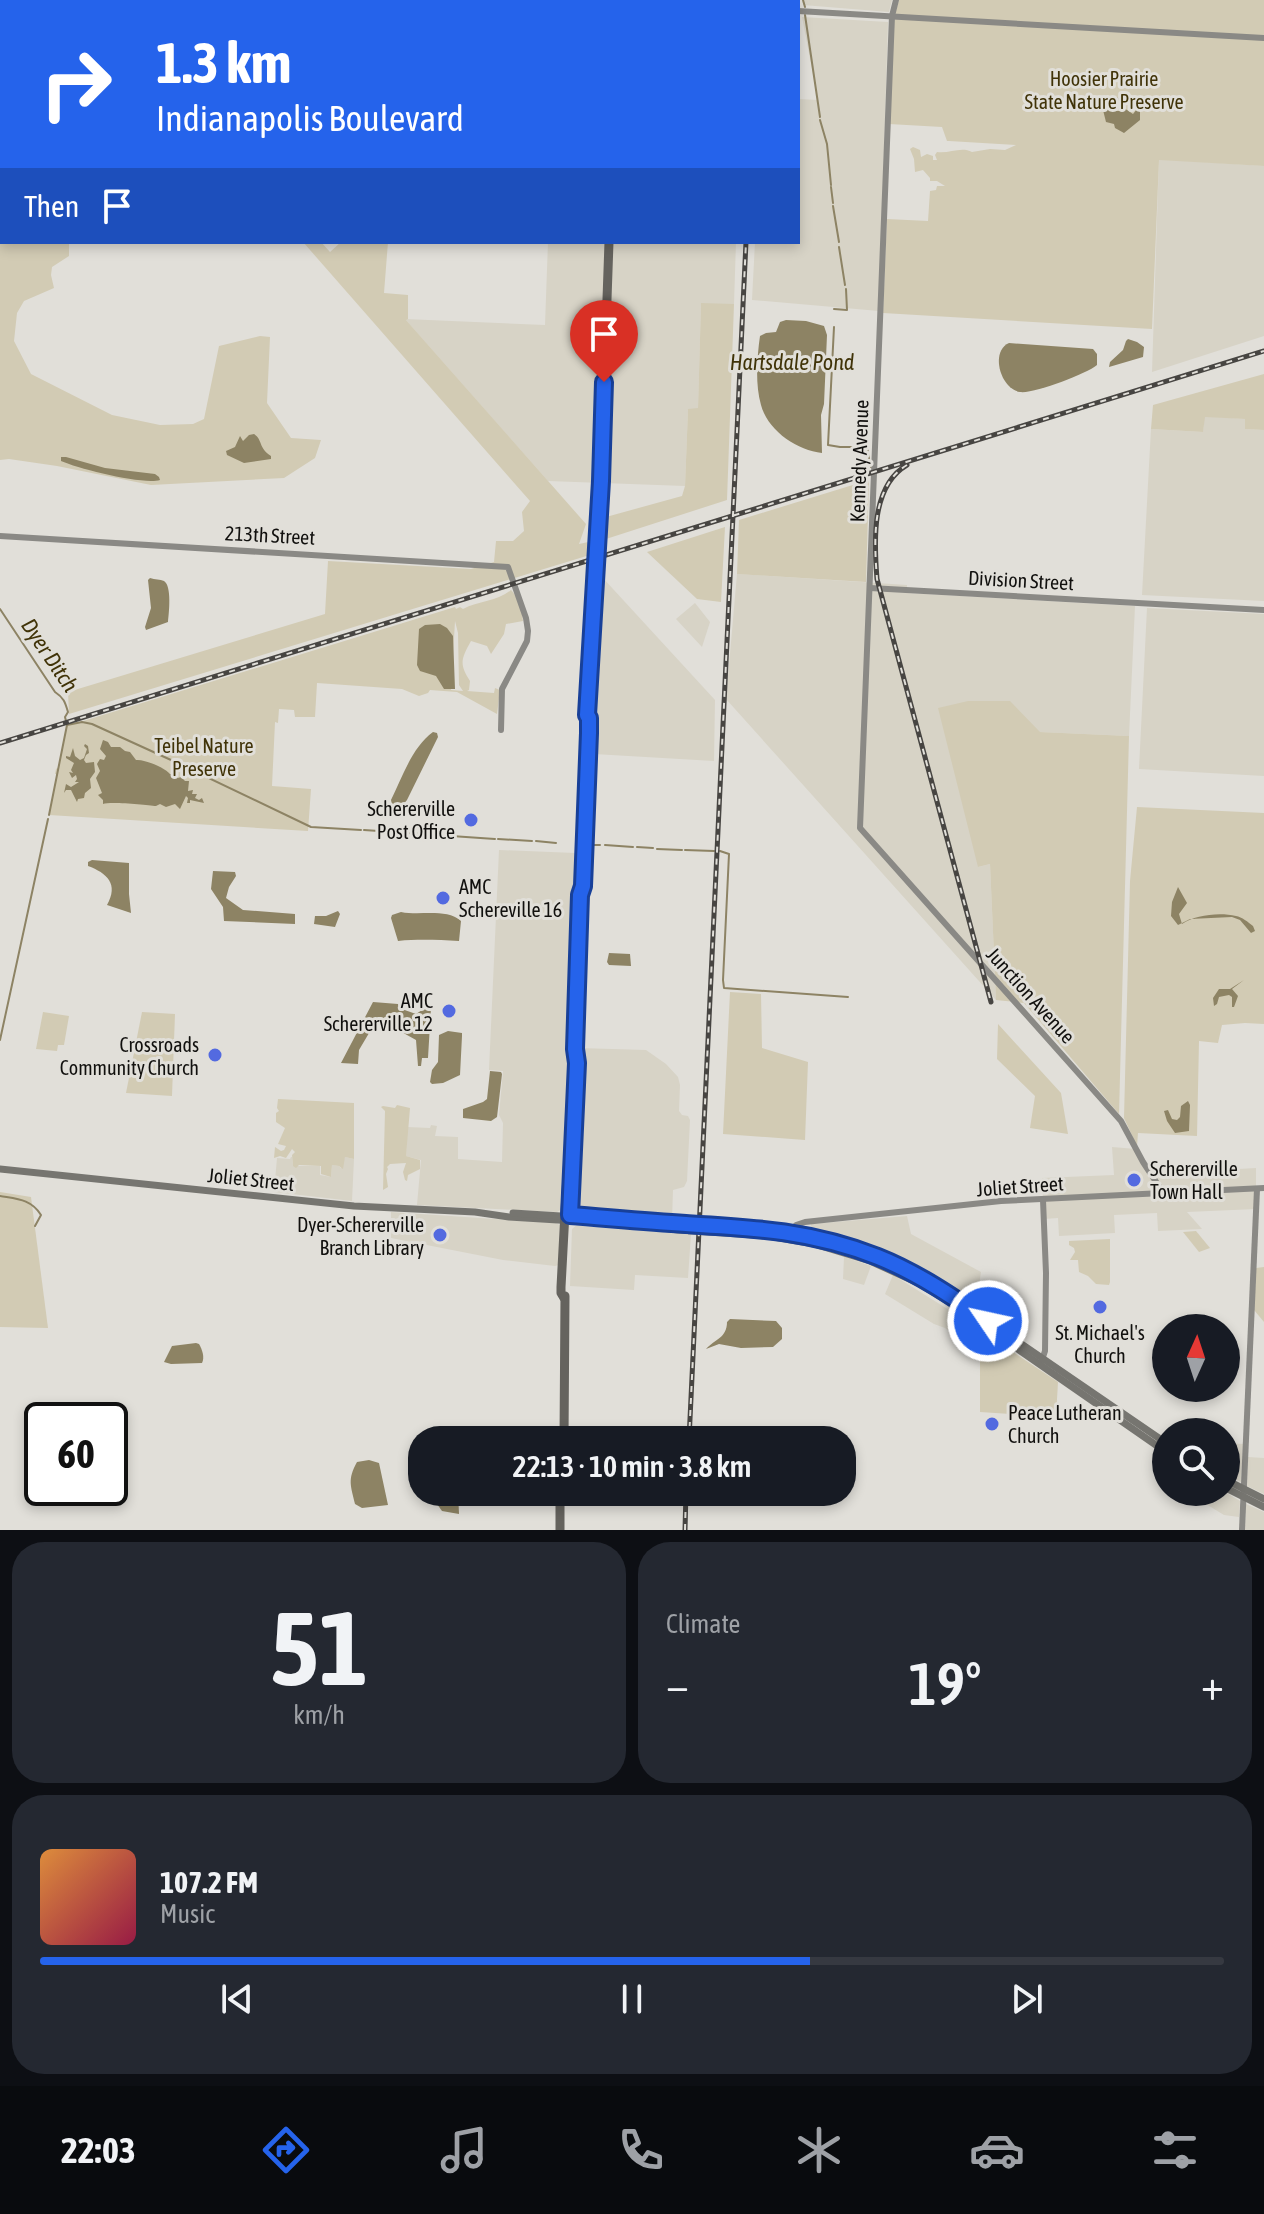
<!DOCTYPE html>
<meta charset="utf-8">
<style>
:root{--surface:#171b24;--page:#242831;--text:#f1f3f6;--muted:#9ea1a6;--line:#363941;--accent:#2563eb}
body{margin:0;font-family:"Asap Condensed",sans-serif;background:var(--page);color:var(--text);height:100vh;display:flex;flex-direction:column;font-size:30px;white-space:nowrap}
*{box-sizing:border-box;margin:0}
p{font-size:26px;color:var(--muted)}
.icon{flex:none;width:44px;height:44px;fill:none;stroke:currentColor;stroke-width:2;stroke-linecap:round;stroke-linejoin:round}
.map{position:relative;height:1530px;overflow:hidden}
.panel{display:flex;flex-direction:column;gap:12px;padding:12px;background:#0d0f14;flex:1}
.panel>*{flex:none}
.banner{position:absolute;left:0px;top:0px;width:800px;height:244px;box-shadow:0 4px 12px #0003;background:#2563eb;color:#fff;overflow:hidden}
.needle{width:52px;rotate:3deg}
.fabs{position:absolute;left:1152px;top:1314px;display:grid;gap:16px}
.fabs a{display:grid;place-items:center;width:88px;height:88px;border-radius:50%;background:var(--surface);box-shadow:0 4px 12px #0003;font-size:40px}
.speed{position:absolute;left:24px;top:1402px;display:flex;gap:16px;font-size:40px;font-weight:700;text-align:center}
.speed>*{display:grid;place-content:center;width:104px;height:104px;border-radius:50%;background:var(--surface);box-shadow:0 4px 12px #0003;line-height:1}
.speed .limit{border:4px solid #111;border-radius:12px;background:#fff;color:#111}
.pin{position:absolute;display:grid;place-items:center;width:68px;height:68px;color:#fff;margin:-82px -34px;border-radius:50% 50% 50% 0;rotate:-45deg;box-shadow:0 0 8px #0007}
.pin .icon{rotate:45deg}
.me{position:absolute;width:88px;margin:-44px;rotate:304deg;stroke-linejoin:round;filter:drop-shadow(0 0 6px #0008)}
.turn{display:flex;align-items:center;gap:28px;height:168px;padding:0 24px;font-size:36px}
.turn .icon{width:104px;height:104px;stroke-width:2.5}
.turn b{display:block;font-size:56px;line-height:68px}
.then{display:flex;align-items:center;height:76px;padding:0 24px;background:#0003;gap:16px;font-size:30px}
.big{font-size:60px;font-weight:600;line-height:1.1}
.panel .widget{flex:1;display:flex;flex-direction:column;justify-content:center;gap:12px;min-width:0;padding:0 28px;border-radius:32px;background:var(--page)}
.panel .dial{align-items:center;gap:0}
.dial b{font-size:104px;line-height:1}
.song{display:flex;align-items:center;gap:24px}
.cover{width:96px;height:96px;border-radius:12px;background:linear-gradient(135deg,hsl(30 70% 55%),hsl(340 70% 35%))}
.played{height:8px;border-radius:4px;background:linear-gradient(90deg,var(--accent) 65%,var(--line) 65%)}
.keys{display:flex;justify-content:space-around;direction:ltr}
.heat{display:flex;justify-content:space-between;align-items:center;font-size:44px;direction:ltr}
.panel .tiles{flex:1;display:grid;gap:12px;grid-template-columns:1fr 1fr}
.widget:last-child{grid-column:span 2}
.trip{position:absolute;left:408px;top:1426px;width:448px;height:80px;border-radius:32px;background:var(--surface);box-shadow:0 4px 12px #0003;font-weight:600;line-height:80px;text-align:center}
.tab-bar{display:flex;height:128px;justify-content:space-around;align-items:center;background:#090b0e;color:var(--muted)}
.tab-bar .icon{width:56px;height:56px}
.tab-bar .current{color:var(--accent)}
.tab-bar b{font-size:36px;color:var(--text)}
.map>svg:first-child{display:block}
.built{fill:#d7d3c6}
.green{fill:#d2cbb4;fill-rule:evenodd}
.water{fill:#8d8364}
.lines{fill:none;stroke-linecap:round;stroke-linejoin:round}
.stream{stroke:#8d8364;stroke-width:2}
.secondary{stroke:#8a8985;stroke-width:6}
.primary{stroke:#767570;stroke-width:7}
.highway{stroke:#65635e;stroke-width:9}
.rail-casing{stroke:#474542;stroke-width:5}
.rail{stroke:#e1dfd9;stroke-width:2;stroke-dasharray:6;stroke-linecap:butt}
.highway-bridge{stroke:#65635e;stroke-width:9}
.route-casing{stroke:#184099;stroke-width:20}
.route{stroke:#2563eb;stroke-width:14}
.poi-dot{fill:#536ae0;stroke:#e1dfd9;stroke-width:3}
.labels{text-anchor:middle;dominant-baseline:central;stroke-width:6;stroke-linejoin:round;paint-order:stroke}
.park-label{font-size:20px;fill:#403308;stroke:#e1dfd9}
.street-label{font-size:20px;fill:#11100e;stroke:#e1dfd9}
.poi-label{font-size:20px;fill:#11100e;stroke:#e1dfd9;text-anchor:end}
.water-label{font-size:22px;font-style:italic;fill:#403308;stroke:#e1dfd9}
</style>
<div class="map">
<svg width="1264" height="1530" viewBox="0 0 1264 1530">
<rect width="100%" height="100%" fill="#e1dfd9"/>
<g class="built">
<polygon points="802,0 892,0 889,12 803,5"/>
<polygon points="802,17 888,22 879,311 752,300 755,242 798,242 798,99 818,100"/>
<polygon points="1159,159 1264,166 1264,336 1152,372"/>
<polygon points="548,242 736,242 734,304 701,304 698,409 688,409 685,486 548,481 405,319 545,325"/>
<polygon points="1204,416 1245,419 1245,429 1264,430 1264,601 1142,595 1151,429 1203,432"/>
<polygon points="737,574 907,585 907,593 1135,606 1129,736 1040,732 978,867 990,864 996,1000 726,699"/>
<polygon points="602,577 715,700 714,761 594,754"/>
<polygon points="695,603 710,622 702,647 676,619"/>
<polygon points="1147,608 1264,614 1264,776 1139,769"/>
<polygon points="499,850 575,853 568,1097 562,1209 557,1212 417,1205 421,1160 406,1156 407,1127 430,1128 431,1125 437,1126 435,1136 458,1137 458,1159 502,1162 503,1123 499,1115 503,1071 489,1070"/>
<polygon points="578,1048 646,1050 666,1064 678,1077 680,1085 679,1111 682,1115 688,1116 690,1120 687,1181 684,1187 673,1190 672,1220 577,1213 573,1209"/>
<polygon points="1112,1147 1136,1149 1150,1174 1256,1168 1256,1209 1187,1212 1202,1229 1158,1231 1157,1213 1114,1215 1115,1233 1059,1236 1058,1218 1044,1219 1042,1178 1114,1175"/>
<polygon points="291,1157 292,1157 293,1166 320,1166 320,1175 331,1177 332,1165 339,1166 341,1168 345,1157 354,1159 352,1201 274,1192 277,1158 290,1159"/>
<polygon points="391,1212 556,1223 560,1225 559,1265 555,1266 503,1260 391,1238"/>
<polygon points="907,1216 911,1234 981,1272 976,1307 911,1267 838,1238 810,1231 811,1224"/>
<polygon points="578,1224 644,1228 691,1234 688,1278 635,1275 634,1290 570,1286 572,1229"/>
<polygon points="844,1257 871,1266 864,1285 843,1279"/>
<polygon points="893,1275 978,1328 975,1348 945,1328 934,1324 885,1294"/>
<polygon points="1226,1443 1243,1444 1241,1482 1226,1474"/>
<polygon points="1248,1457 1264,1458 1264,1494 1247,1486"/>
<polygon points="1207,1492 1225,1492 1240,1501 1239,1517 1224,1515 1201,1501"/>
<polygon points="1246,1504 1264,1512 1264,1530 1245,1530"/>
</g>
<g class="green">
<path d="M899,0H1264V166L1159,160L1152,329L883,313L887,219L928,221L930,191L936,190L937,186H945L937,181H930V178L923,170L915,172L914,159L910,149L913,147L920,150L921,157L927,154L933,156V160H937L935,155L937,152C949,154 961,146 972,152L990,149L1005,150L1016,145L949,141H947L942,127L889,124L893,21Z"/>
<polygon points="0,110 2,116 2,242 69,242 69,256 52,267 51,275 54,288 24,301 17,313 14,341 31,374 112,415 160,425 193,424 204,419 219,346 260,336 270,337 267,403 291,438 321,440 315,458 284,478 151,485 57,466 9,459 0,460"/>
<polygon points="303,242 321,242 330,252 341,242 388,242 384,293 408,295 408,319 406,320 586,524 579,544 593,541 593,554 69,714 68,692 325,614 328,561 471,569 494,562 496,541 513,541 524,531 522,512 530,501"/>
<polygon points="701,303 734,304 727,500 606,539 606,517 682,496 685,486 688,409 698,408"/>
<polygon points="1264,374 1264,430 1245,429 1245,419 1205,417 1203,432 1151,429 1153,405"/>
<polygon points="869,480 866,582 737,574 739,520"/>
<polygon points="725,527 721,602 697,599 647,552"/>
<path d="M511,590C519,598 522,611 523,621L506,624L504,634L491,654L487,646L471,641C461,659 459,664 470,681L469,690L467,691L494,693L495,688L500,690L497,714L457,692L430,690L428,693L419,696L402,689L317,683L315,717H295L294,710L279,709L278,723L275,722L272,786L311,789L308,831L49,815L57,774H55L56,769L59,767L67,726L455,607L456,609L460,607L463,609C478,601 499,601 511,590ZM455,621L458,633L459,685L463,691L451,690Z"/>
<polygon points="968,701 1010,701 1040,732 1129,736 1119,1114 1024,1003 996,1000 990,864 978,867 938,708"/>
<polygon points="1137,807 1264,813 1264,1024 1245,1023 1222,1025 1218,1043 1199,1041 1197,1136 1138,1133 1137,1146 1124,1118 1130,881"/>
<polygon points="730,992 761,994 762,1048 808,1062 805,1140 723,1134"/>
<polygon points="43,1012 69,1016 64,1045 58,1045 57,1051 36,1049"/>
<polygon points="142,1012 175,1014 172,1096 126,1093"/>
<polygon points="998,1024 1061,1093 1068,1134 1030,1128 1035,1096 997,1059"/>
<polygon points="278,1099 354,1103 354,1159 345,1157 343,1169 339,1166 332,1165 331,1177 321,1174 321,1166 299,1165 296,1168 293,1166 292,1155 295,1152 292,1149 286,1158 280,1156 274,1158 275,1147 281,1151 284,1150 286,1146 278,1144 285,1128 276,1122 276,1113 279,1111 277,1108"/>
<polygon points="397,1105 410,1108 406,1156 420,1160 420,1169 408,1175 407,1181 405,1180 403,1172 406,1163 390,1164 387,1167 388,1169 386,1174 388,1187 383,1190 385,1111 381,1107 383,1106 395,1108"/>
<polygon points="0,1192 31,1197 48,1328 0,1327"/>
<polygon points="1196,1231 1210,1248 1199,1252 1183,1232"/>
<polygon points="1110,1239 1110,1282 1109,1285 1096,1284 1088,1276 1079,1272 1078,1260 1070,1260 1075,1252 1074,1248 1069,1245 1069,1241"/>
<polygon points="1264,1267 1264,1322 1254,1310 1256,1268"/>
<polygon points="980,1330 1058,1382 1056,1417 980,1412"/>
</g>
<g class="water">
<polygon points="1112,96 1119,98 1120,96 1123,100 1110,107 1110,111 1122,111 1124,108 1133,114 1137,109 1140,110 1140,120 1124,133 1115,128 1114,124 1106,122 1102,106 1107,105"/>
<path d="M786,320L806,321L824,326L827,335L824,404L821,415L822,453C797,450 768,431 761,405C755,384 757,357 760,336L766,333L776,332L780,322Z"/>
<polygon points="1128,339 1137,342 1144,347 1143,357 1109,367 1110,362 1123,350 1126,341"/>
<path d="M1009,343L1093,349L1097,354V365C1086,374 1034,394 1020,392C1000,389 990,351 1009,343Z"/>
<path d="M254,434C263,440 258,448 271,456V459L244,463L227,455L226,451L235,447L240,436L243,441L249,435Z"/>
<path d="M61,457H66L105,468L155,474L159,477L160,480C143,485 79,469 61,461Z"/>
<path d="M150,578C155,580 160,579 164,581C172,586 169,613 168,622L146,630L145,627L151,608L148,580Z"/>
<polygon points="440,624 447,628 453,636 455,689 444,689 436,676 420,671 417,665 419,629 425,625"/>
<path d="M433,732L437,733L438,737L407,800L401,807L392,805L391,800C402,778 412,747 433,732Z"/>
<path d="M103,740L108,742L111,747H120L125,751L130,752L136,760C145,759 165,768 170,774H177L178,778L181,777L185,781H189L188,791L193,790L192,794H197L195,798L199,800L202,798L204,803L190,800V803H187L188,798L186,796L180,809L175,804L166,807L160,804L156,806C147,805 110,801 103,804V800L98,795L102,793L96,778L100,771L97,764L100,759L104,760L106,756L100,749Z"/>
<polygon points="85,744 88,746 89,753 86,755 84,760 86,763 94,762 95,772 90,779 91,788 85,793 84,798 78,799 77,802 71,790 66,790 64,793 66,784 71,787 79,782 75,782 77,779 76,775 72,778 69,772 73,773 71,770 74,763 66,758 66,756 70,757 73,748 75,756 80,760 84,758 87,749 84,746"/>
<path d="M92,860L129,863V894L131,913L107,905C119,884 107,873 88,866V862Z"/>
<polygon points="213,871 235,872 236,876 229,887 226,898 243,910 295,914 295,924 224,921 223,907 211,889"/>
<path d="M1178,887L1187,903L1179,914L1182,924C1195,915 1219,912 1236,916C1242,917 1248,922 1253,926L1255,931L1251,933L1240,920L1232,917L1190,919L1178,925L1171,916L1172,902Z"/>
<polygon points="338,911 340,914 335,927 314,924 315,916 326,916"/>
<path d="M401,912C420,916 446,908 461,921L459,941C438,940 419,939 398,941L391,918L392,915Z"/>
<polygon points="609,953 630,954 631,966 609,965 607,962"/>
<polygon points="1244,980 1232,989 1238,996 1234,1007 1232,1007 1232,997 1229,995 1219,997 1217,1004 1214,1006 1213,998 1219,989 1230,989"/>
<polygon points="373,1002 398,1004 399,1008 416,1014 425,1008 431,1008 428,1058 422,1058 421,1066 418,1066 416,1040 389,1025 372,1028 359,1050 358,1064 341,1063"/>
<polygon points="448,1031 462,1033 462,1036 460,1075 443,1083 432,1084 430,1082 432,1070 438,1062 439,1035"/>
<polygon points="490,1071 501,1072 502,1074 497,1117 491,1121 463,1118 463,1109 483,1102 487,1099"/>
<polygon points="1188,1101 1190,1105 1189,1131 1175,1133 1167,1121 1164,1111 1168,1110 1172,1119 1177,1120 1180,1117 1181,1106"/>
<path d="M730,1319L776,1321L782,1328V1339L773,1347L741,1348L719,1344L706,1349C715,1339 727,1338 727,1322Z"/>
<path d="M196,1343L199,1344C202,1349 205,1357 202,1363L171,1364L164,1362L172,1346Z"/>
<path d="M369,1460L379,1463L388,1505L362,1508L355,1504C351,1486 347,1480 357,1462Z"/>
<polygon points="433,1492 458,1492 459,1514 442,1511 432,1497"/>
</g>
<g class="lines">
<g class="stream">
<polyline points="803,0 805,7"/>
<polyline points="805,15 820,117"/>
<polyline points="820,120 827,144 831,185"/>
<polyline points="831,187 833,203"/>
<polyline points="833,206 839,242"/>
<polyline points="839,247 845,285"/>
<polyline points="834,309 847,310 846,289"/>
<polyline points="834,327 828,445 840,447 867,447 869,459"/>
<polyline points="870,463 871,467"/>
<path d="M0,609L55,692C64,698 65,702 68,712L65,717L67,725L49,815"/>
<polyline points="67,725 82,722 92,724 171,760 311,827 361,830"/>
<polyline points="364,830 495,839"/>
<polyline points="498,839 532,841"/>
<polyline points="536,841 556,843"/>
<polyline points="590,845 600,845"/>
<polyline points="605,845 633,847"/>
<polyline points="637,847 653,848"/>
<polyline points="657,849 682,850"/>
<polyline points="685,850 714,851"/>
<polyline points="720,851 729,854 723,980 724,988 848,997"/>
<polyline points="0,1040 48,819"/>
<path d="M0,1196C17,1199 31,1199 41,1215L35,1226"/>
</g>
<g class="secondary">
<polyline points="659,0 674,2"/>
<polyline points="896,0 892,16 860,828 1121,1121 1143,1162 1164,1194"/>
<polyline points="176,2 176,0"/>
<polyline points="798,11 1264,38"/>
<polyline points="0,536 508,567 526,618 528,631 527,641 502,689 501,730"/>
<polyline points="870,588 1264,610"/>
<polyline points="788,1235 796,1225 805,1222 1001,1201 1264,1188"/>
<polyline points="1042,1360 1045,1351 1046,1273 1043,1200"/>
<polyline points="1242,1530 1257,1189"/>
</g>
<g class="primary">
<polyline points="0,1169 354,1206 475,1212 509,1217 639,1225 678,1230 768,1236 814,1244 870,1261 918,1283 957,1307 1166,1452"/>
<polyline points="513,1213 768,1229 811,1236 850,1247 899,1266 941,1289 1166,1443"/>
<polyline points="1226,1480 1264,1499"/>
<polyline points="1226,1488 1264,1507"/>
</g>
<g class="highway">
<polyline points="617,2 617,0"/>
<polyline points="599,527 609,242"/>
<polyline points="585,720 587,715 596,575"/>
<polyline points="564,1298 561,1293 561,1287 573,1063 575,1049 580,895 583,886 589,718 587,715"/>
<polyline points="564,1440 565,1296"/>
<polyline points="560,1492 560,1530"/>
</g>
<g class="rail-casing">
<g id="rail">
<polyline points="758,2 758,0"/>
<path d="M907,465C871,486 874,541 877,579L991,1002"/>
<polyline points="0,743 1264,351"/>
<polyline points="689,1440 746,242"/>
<polyline points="685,1530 686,1492"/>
</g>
</g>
<use href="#rail" class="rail"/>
<polyline class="highway-bridge" points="596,575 599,527"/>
</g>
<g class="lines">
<g class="route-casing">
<path id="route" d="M604,382L601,481L587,715L589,718V733L583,886L580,895L575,1049L577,1063L570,1215C609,1218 647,1222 686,1224C755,1228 812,1231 878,1257C918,1273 953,1297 988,1321"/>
</g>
<use href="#route" class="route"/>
</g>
<g class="poi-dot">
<circle cx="471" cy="820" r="8"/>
<circle cx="443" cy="898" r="8"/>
<circle cx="449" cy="1011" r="8"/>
<circle cx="215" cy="1055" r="8"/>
<circle cx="1134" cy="1180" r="8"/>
<circle cx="440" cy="1235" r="8"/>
<circle cx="1100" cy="1307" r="8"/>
<circle cx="992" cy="1424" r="8"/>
</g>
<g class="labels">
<g class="park-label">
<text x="1104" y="78">Hoosier Prairie<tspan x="1104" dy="23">State Nature Preserve</tspan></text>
<text x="204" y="745">Teibel Nature<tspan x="204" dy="23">Preserve</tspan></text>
</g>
<g class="street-label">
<text transform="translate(859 461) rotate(-88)">Kennedy Avenue</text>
<text transform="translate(270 535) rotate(3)">213th Street</text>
<text transform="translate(1021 580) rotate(3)">Division Street</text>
<text transform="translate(1031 995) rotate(48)">Junction Avenue</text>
<text transform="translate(251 1179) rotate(6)">Joliet Street</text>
<text transform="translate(1020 1186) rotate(-4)">Joliet Street</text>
</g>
<g class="poi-label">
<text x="455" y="808">Schererville<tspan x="455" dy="23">Post Office</tspan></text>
<text x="459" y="886" text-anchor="start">AMC<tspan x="459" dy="23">Schereville 16</tspan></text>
<text x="433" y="1000">AMC<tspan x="433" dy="23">Schererville 12</tspan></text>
<text x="199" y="1044">Crossroads<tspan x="199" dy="23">Community Church</tspan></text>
<text x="1150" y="1168" text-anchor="start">Schererville<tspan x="1150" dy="23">Town Hall</tspan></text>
<text x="424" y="1224">Dyer-Schererville<tspan x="424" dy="23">Branch Library</tspan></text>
<text x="1100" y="1332" text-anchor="middle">St. Michael's<tspan x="1100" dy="23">Church</tspan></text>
<text x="1008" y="1412" text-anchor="start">Peace Lutheran<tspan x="1008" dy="23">Church</tspan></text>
</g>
<g class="water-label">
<text x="792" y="362">Hartsdale Pond</text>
<text transform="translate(50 655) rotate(56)">Dyer Ditch</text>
</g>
</g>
</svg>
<div class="fabs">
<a><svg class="needle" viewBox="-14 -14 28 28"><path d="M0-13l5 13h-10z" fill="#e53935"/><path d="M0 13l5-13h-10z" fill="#9ea1a6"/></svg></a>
<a><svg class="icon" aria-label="search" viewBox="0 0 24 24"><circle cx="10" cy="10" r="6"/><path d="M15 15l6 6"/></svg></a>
</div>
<div class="speed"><div class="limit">60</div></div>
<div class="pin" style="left:604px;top:382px;background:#d93025"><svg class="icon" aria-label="arrive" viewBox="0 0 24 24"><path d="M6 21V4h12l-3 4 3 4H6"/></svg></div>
<svg class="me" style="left:988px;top:1321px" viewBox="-20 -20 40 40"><circle r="17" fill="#2563eb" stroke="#fff" stroke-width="3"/><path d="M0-11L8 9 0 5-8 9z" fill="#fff"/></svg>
<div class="trip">22:13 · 10 min · 3.8 km</div>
<div class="banner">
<div class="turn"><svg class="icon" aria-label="right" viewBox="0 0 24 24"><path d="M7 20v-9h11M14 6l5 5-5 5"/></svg><div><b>1.3 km</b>Indianapolis Boulevard</div></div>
<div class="then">Then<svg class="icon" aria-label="arrive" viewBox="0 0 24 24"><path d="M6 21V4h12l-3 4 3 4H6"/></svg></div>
</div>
</div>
<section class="panel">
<div class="tiles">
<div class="widget dial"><b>51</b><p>km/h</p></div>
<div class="widget"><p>Climate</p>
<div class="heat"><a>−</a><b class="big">19°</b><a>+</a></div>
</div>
<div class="widget">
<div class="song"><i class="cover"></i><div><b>107.2 FM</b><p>Music</p></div></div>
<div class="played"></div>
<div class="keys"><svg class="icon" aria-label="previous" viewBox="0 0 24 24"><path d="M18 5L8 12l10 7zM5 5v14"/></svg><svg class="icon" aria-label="pause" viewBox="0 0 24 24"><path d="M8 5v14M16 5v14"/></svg><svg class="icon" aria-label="next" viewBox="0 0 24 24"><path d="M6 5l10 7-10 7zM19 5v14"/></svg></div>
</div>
</div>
</section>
<nav class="tab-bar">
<b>22:03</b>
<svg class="icon current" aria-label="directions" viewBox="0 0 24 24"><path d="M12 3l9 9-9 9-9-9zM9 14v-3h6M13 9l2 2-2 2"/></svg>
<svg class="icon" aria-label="music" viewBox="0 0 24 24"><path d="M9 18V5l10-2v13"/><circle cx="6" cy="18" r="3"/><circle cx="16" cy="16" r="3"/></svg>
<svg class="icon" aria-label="phone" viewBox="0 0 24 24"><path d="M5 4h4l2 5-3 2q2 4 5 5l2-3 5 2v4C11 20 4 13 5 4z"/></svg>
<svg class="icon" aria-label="climate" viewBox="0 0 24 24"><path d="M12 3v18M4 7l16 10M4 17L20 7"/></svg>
<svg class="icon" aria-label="car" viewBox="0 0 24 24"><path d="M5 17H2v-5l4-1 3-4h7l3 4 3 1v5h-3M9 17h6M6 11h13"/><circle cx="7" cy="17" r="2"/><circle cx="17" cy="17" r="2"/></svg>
<svg class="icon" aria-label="filters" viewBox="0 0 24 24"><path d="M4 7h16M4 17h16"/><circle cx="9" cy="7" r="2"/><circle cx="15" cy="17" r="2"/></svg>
</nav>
